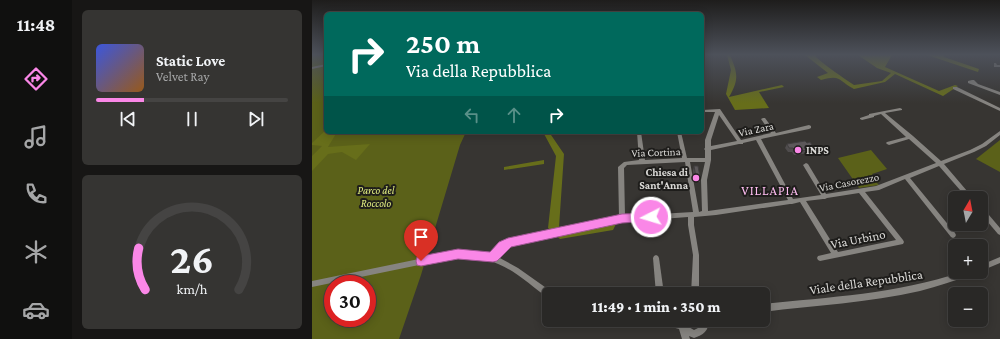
<!DOCTYPE html>
<html lang="it">
<meta charset="utf-8">
<style>
:root{--surface:#292826;--page:#353432;--text:#f1f3f6;--muted:#a5a6a7;--line:#454443;--accent:#fa87e7}
body{margin:0;font-family:"Crimson Pro",serif;background:var(--page);color:var(--text);height:100vh;display:flex;flex-direction:column;font-size:15px;white-space:nowrap}
*{box-sizing:border-box;margin:0}
p{font-size:13px;color:var(--muted)}
.icon{flex:none;width:22px;height:22px;fill:none;stroke:currentColor;stroke-width:2;stroke-linecap:round;stroke-linejoin:round}
.map{position:relative;flex:1;overflow:hidden}
.sheet{display:flex;flex-direction:column;gap:10px;padding:10px;background:#171615;width:240px}
.sheet>*{flex:none}
.top-card{position:absolute;left:12px;top:12px;width:380px;height:122px;border-radius:6px;box-shadow:0 2px 10px #0003,0 0 0 1px var(--line);background:#00695c;color:#fff;overflow:hidden}
.needle{width:26px;rotate:10deg}
.tools{position:absolute;left:636px;top:191px;display:grid;gap:8px}
.tools a{display:grid;place-items:center;width:40px;height:40px;border-radius:6px;background:var(--surface);box-shadow:0 2px 10px #0003,0 0 0 1px var(--line);font-size:20px}
.speed{position:absolute;left:12px;top:275px;display:flex;gap:8px;font-size:20px;font-weight:700;text-align:center}
.speed>*{display:grid;place-content:center;width:52px;height:52px;border-radius:50%;background:var(--surface);box-shadow:0 2px 10px #0003,0 0 0 1px var(--line);line-height:1}
.speed .limit{border:6px solid #d22;background:#fff;color:#111}
.pin{position:absolute;display:grid;place-items:center;width:34px;height:34px;color:#fff;margin:-41px -17px;border-radius:50% 50% 50% 0;rotate:-45deg;box-shadow:0 0 4px #0007}
.pin .icon{rotate:45deg}
.me{position:absolute;width:44px;margin:-22px;rotate:265deg;stroke-linejoin:round;filter:drop-shadow(0 0 3px #0008)}
.turn{display:flex;align-items:center;gap:14px;height:84px;padding:0 16px;font-size:18px}
.turn .icon{width:52px;height:52px;stroke-width:2.5}
.turn b{display:block;font-size:28px;line-height:34px}
.lanes{display:flex;align-items:center;height:38px;padding:0 16px;background:#0003;justify-content:center;gap:20px;direction:ltr}
.lanes .off{opacity:.35}
.sheet .widget{flex:1;display:flex;flex-direction:column;justify-content:center;gap:6px;min-width:0;padding:0 14px;border-radius:6px;background:var(--page)}
.sheet .dial{align-items:center;gap:0}
.dial svg{height:104px;overflow:visible;fill:none;stroke:var(--line);stroke-width:7;stroke-linecap:round;text-anchor:middle}
.dial text{fill:var(--text);stroke:none}
.song{display:flex;align-items:center;gap:12px}
.cover{width:48px;height:48px;border-radius:6px;background:linear-gradient(135deg,hsl(230 70% 55%),hsl(30 70% 35%))}
.played{height:4px;border-radius:2px;background:linear-gradient(90deg,var(--accent) 25%,var(--line) 25%)}
.keys{display:flex;justify-content:space-around;direction:ltr}
.trip{position:absolute;left:230px;top:287px;width:228px;height:40px;border-radius:6px;background:var(--surface);box-shadow:0 2px 10px #0003,0 0 0 1px var(--line);font-weight:800;line-height:40px;text-align:center}
main{display:flex;flex:1;min-height:0}
.tab-bar{display:flex;flex-direction:column;width:72px;justify-content:space-around;align-items:center;background:#10100f;color:var(--muted)}
.tab-bar .icon{width:28px;height:28px}
.tab-bar .current{color:var(--accent)}
.tab-bar b{font-size:18px;color:var(--text)}
.map>svg:first-child{display:block}
.green{fill:#5b6119;fill-rule:evenodd}
.forest{fill:#676e1a}
.lines{fill:none;stroke-linecap:round;stroke-linejoin:round}
.minor{fill:#868480;fill-rule:evenodd}
.wall{fill:#4f4c4d}
.building{fill:#5c585a;stroke:#403e3f}
.route{fill:#fa87e7;stroke:#a25896}
.poi-dot{fill:#fa87e7;stroke:#1e1d1b;stroke-width:1.5}
.labels{text-anchor:middle;dominant-baseline:central;stroke-width:4;stroke-linejoin:round;paint-order:stroke}
.street-label{font-size:11px;fill:#dbdad7;stroke:#1e1d1b}
.poi-label{font-size:11px;font-weight:bold;fill:#dbdad7;stroke:#1e1d1b;text-anchor:start}
.park-label{font-size:11px;font-style:italic;fill:#e2ee80;stroke:#1e1d1b}
.quarter-label{font-size:13px;letter-spacing:1px;fill:#fdbcf0;stroke:#1e1d1b}
.near-street-label{font-size:13px;fill:#dbdad7;stroke:#1e1d1b}
</style>
<main>
<nav class="tab-bar">
<b>11:48</b>
<svg class="icon current" aria-label="directions" viewBox="0 0 24 24"><path d="M12 3l9 9-9 9-9-9zM9 14v-3h6M13 9l2 2-2 2"/></svg>
<svg class="icon" aria-label="music" viewBox="0 0 24 24"><path d="M9 18V5l10-2v13"/><circle cx="6" cy="18" r="3"/><circle cx="16" cy="16" r="3"/></svg>
<svg class="icon" aria-label="phone" viewBox="0 0 24 24"><path d="M5 4h4l2 5-3 2q2 4 5 5l2-3 5 2v4C11 20 4 13 5 4z"/></svg>
<svg class="icon" aria-label="climate" viewBox="0 0 24 24"><path d="M12 3v18M4 7l16 10M4 17L20 7"/></svg>
<svg class="icon" aria-label="car" viewBox="0 0 24 24"><path d="M5 17H2v-5l4-1 3-4h7l3 4 3 1v5h-3M9 17h6M6 11h13"/><circle cx="7" cy="17" r="2"/><circle cx="17" cy="17" r="2"/></svg>
</nav>
<section class="sheet">
<div class="widget">
<div class="song"><i class="cover"></i><div><b>Static Love</b><p>Velvet Ray</p></div></div>
<div class="played"></div>
<div class="keys"><svg class="icon" aria-label="previous" viewBox="0 0 24 24"><path d="M18 5L8 12l10 7zM5 5v14"/></svg><svg class="icon" aria-label="pause" viewBox="0 0 24 24"><path d="M8 5v14M16 5v14"/></svg><svg class="icon" aria-label="next" viewBox="0 0 24 24"><path d="M6 5l10 7-10 7zM19 5v14"/></svg></div>
</div>
<div class="widget dial"><svg viewBox="0 0 100 80">
<path d="M14 69A42 42 0 1 1 86 69"/>
<path d="M14 69A42 42 0 0 1 9 37" stroke="#fa87e7"/>
<text x="50" y="56" font-size="32" font-weight="700">26</text>
<text x="50" y="72" font-size="11">km/h</text>
</svg></div>
</section>
<div class="map">
<svg width="688" height="339" viewBox="0 0 688 339">
<rect width="100%" height="100%" fill="#373532"/>
<g class="green">
<path d="M0,55H14V132H154L148,145L109,275L87,339H0ZM21,284H55V318H21Z"/>
<polygon points="688,140 688,172 664,159"/>
<polygon points="559,150 575,169 560,174 568,182 565,183 567,185 547,188 526,158"/>
</g>
<g class="forest">
<path d="M415,55H418C426,74 427,79 417,97L470,85L472,87L447,92L457,108L423,110L414,94L419,70Z"/>
<path d="M493,55H505L504,57C516,68 529,76 542,85L570,81L579,73L565,68L546,55H580L573,67L627,91L643,85L646,86L631,96L583,74L573,82L542,89C526,81 530,74 509,80L505,77L516,73Z"/>
<polygon points="615,55 632,55 632,57 667,69 666,72"/>
<polygon points="14,130 14,132 25,132 16,147 58,144 44,160 30,152 16,154 0,171 0,156 10,146 0,145 0,143"/>
<polygon points="231,132 237,132 252,154 247,227 308,216 301,230 248,239 236,228 244,156"/>
<polygon points="232,160 232,164 192,170 192,167"/>
</g>
<g class="lines">
<g class="minor">
<polygon points="682,63 684,63 685,65 688,65 688,67 682,67"/>
<polygon points="14,64 14,66 0,69 0,67"/>
<polygon points="660,80 662,80 666,84 688,92 688,95 656,83 656,81"/>
<polygon points="641,87 645,87 688,108 688,111 641,89"/>
<path d="M588,108L590,109V110L573,113L601,136L629,161L658,150L670,144L688,131V135L674,146L662,152L632,164L661,198H655L627,166L598,178L643,233L644,235L643,237L641,238L639,237L593,179L567,190L553,192L591,240L592,242L591,244L508,261L506,260L505,258L506,256L519,253L488,202L480,204H478L404,215L382,217V225L387,255V294H379L381,255L376,225V217L310,222L197,245L193,248L186,257L206,268L240,292L241,294H237V297C229,294 221,286 214,281C189,262 173,256 141,258L0,287V281L141,252C154,251 166,252 179,255L189,244L196,240L307,217L306,167L312,162L327,160L325,132H329L333,160L370,158L365,132H369L375,158H393V150L392,149L393,148V140L403,112H390V110L408,109L429,140L459,133L449,119L451,118H453L464,133L497,125L499,126V128L497,129L449,139L481,199L509,195L491,165L494,163L496,164L514,194L564,186L624,163L597,139L577,145L575,144L574,143L575,142L594,137L569,114L562,116V117L550,120L548,119V118L557,115V114ZM407,115L425,141L399,146V140ZM444,140L476,200L396,211L395,180L399,160V150L427,144H431V143ZM373,162L381,212L313,216L312,168L315,165ZM378,162H393L389,180L390,211L387,212ZM547,193L584,240L526,252L494,201L511,199H513L515,198Z"/>
<polygon points="669,208 671,208 688,228 688,235 686,234 669,214"/>
<polygon points="344,255 346,256 347,258 352,294 344,294 341,258 342,256"/>
<polygon points="688,257 688,263 669,271 669,265"/>
<path d="M649,272H661L660,274C643,281 626,286 608,291C557,303 503,305 451,312V304C517,297 585,294 649,272Z"/>
<polygon points="292,320 335,320 334,323 331,324 296,324 293,323"/>
<path d="M345,320H362L365,321V320H373L375,326L382,330L388,327L389,320H397C397,331 391,335 382,338L377,336L378,339H370L367,329L349,324L346,323Z"/>
</g>
</g>
<g class="wall">
<polygon points="495,143 500,145 499,148 500,149 499,153 482,155 480,152 476,152 473,148 475,144"/>
<polygon points="382,166 388,177 388,182 383,182 381,171"/>
</g>
<g class="building">
<polygon points="493,141 495,143 498,142 500,145 497,146 500,149 484,152 481,148 477,148 475,144"/>
<polygon points="382,166 386,166 388,177 384,177"/>
</g>
<linearGradient id="sky" x2="0" y2="1"><stop stop-color="#1e1d1c"/><stop offset="0.53" stop-color="#4d515a"/><stop offset="1" stop-color="#4d515a" stop-opacity="0"/></linearGradient>
<rect width="688" height="103" fill="url(#sky)"/>
<polygon class="route" points="339,213 343,214 344,217 343,220 339,221 310,223 199,247 185,261 181,262 146,259 109,266 105,265 104,261 105,257 109,256 146,249 178,252 187,242 196,238 310,214"/>
<g class="poi-dot">
<circle cx="486" cy="150" r="4"/>
<circle cx="384" cy="178" r="4"/>
</g>
<g class="labels">
<g class="street-label">
<text transform="translate(444 129) rotate(-12)">Via Zara</text>
<text transform="translate(344 152) rotate(-2)">Via Cortina</text>
<text transform="translate(537 182) rotate(-11)">Via Casorezzo</text>
</g>
<g class="poi-label">
<text x="494" y="150">INPS</text>
<text x="376" y="172" text-anchor="end">Chiesa di<tspan x="376" dy="13">Sant'Anna</tspan></text>
</g>
<g class="park-label">
<text x="64" y="190">Parco del<tspan x="64" dy="13">Roccolo</tspan></text>
</g>
<g class="quarter-label">
<text x="458" y="190">VILLAPIA</text>
</g>
<g class="near-street-label">
<text transform="translate(546 239) rotate(-11)">Via Urbino</text>
<text transform="translate(554 282) rotate(-8)">Viale della Repubblica</text>
</g>
</g>
</svg>
<div class="tools">
<a><svg class="needle" viewBox="-14 -14 28 28"><path d="M0-13l5 13h-10z" fill="#e53935"/><path d="M0 13l5-13h-10z" fill="#a5a6a7"/></svg></a>
<a>+</a>
<a>−</a>
</div>
<div class="speed"><div class="limit">30</div></div>
<div class="pin" style="left:109px;top:261px;background:#d93025"><svg class="icon" aria-label="arrive" viewBox="0 0 24 24"><path d="M6 21V4h12l-3 4 3 4H6"/></svg></div>
<svg class="me" style="left:339px;top:217px" viewBox="-20 -20 40 40"><circle r="17" fill="#fa87e7" stroke="#fff" stroke-width="3"/><path d="M0-11L8 9 0 5-8 9z" fill="#fff"/></svg>
<div class="trip">11:49 · 1 min · 350 m</div>
<div class="top-card">
<div class="turn"><svg class="icon" aria-label="right" viewBox="0 0 24 24"><path d="M7 20v-9h11M14 6l5 5-5 5"/></svg><div><b>250 m</b>Via della Repubblica</div></div>
<div class="lanes"><svg class="icon off" aria-label="left" viewBox="0 0 24 24"><path d="M17 20v-9H6M10 6l-5 5 5 5"/></svg><svg class="icon off" aria-label="ahead" viewBox="0 0 24 24"><path d="M12 20V5M6 11l6-6 6 6"/></svg><svg class="icon" aria-label="right" viewBox="0 0 24 24"><path d="M7 20v-9h11M14 6l5 5-5 5"/></svg></div>
</div>
</div>
</main>
